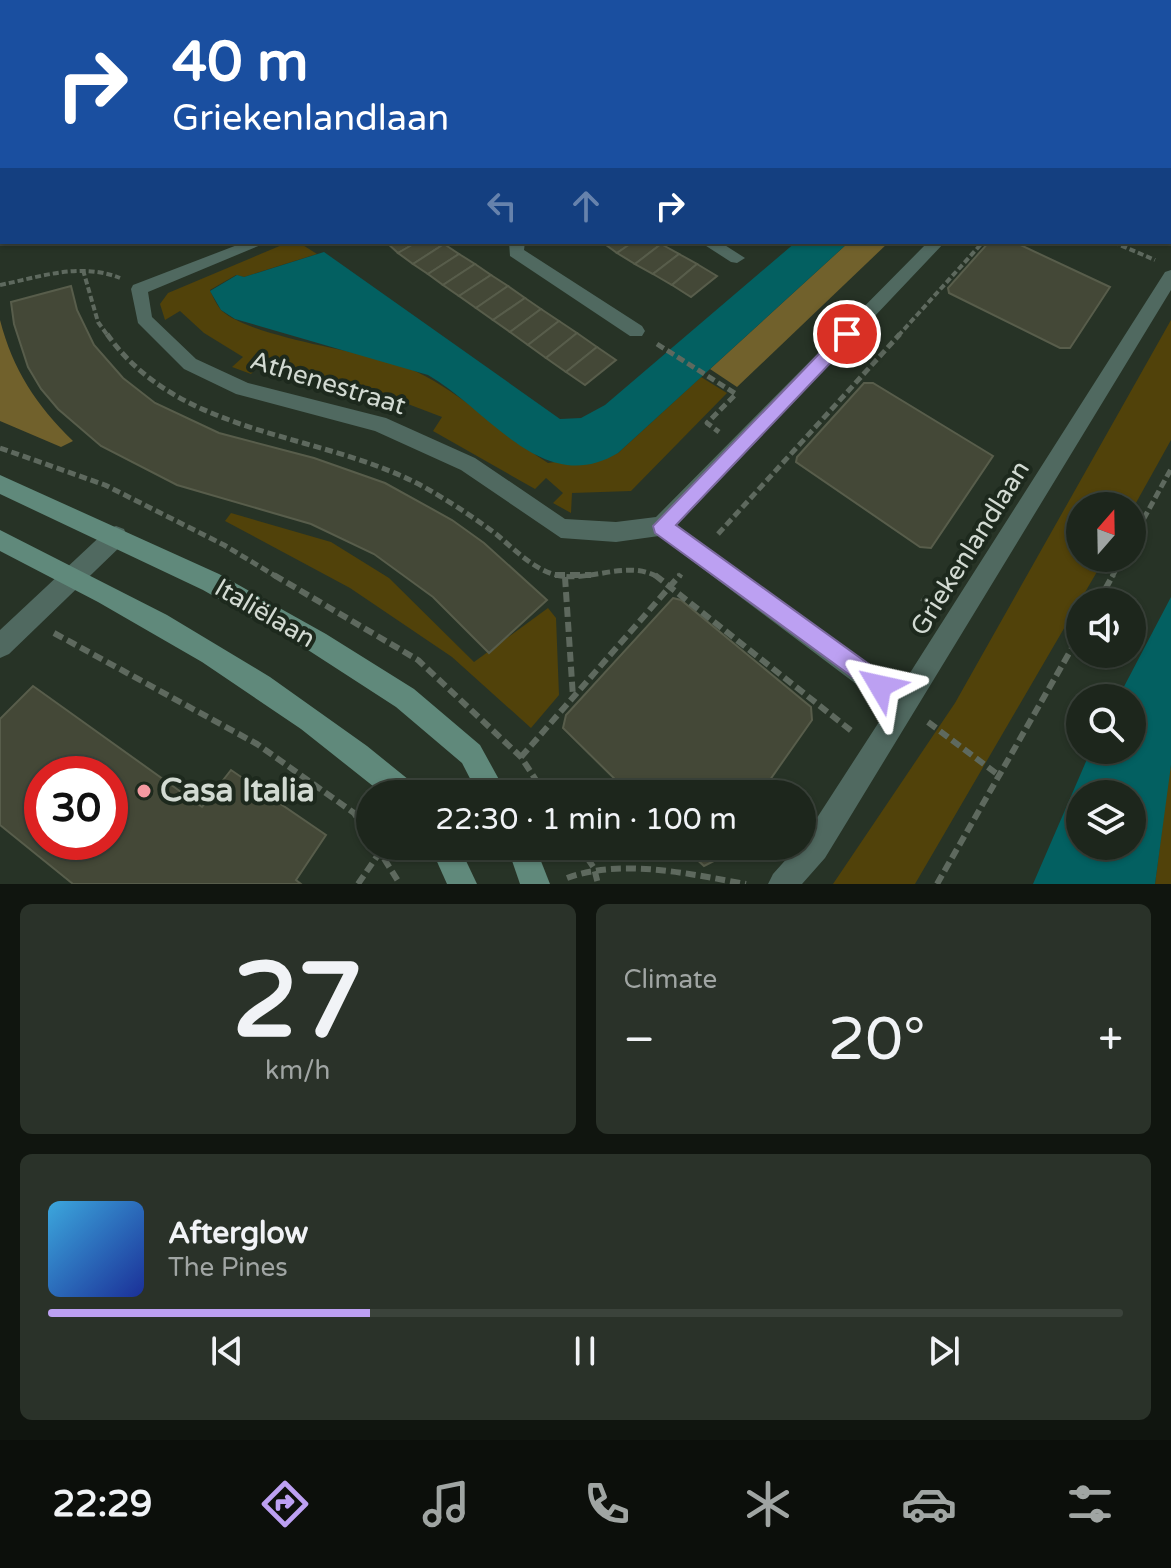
<!DOCTYPE html>
<meta charset="utf-8">
<style>
:root{--surface:#1d261c;--page:#2a3229;--text:#f1f3f6;--muted:#a0a5a3;--line:#3b433b;--accent:#bca0f2}
body{margin:0;font-family:"Varela Round",sans-serif;background:var(--page);color:var(--text);height:100vh;display:flex;flex-direction:column;font-size:30px;white-space:nowrap}
*{box-sizing:border-box;margin:0}
p{font-size:26px;color:var(--muted)}
.icon{flex:none;width:44px;height:44px;fill:none;stroke:currentColor;stroke-width:2;stroke-linecap:round;stroke-linejoin:round}
.map{position:relative;height:884px;overflow:hidden}
.drawer{display:flex;flex-direction:column;gap:20px;padding:20px;background:#10150f;flex:1}
.drawer>*{flex:none}
.guide{position:absolute;left:0px;top:0px;width:1172px;height:244px;box-shadow:0 2px 6px #0004,0 0 0 2px var(--line);background:#1a4fa0;color:#fff;overflow:hidden}
.needle{width:52px;rotate:20deg}
.buttons{position:absolute;left:1066px;top:492px;display:grid;gap:16px}
.buttons a{display:grid;place-items:center;width:80px;height:80px;border-radius:50%;background:var(--surface);box-shadow:0 2px 6px #0004,0 0 0 2px var(--line);font-size:40px}
.speed{position:absolute;left:24px;top:756px;display:flex;gap:16px;font-size:40px;font-weight:700;text-align:center}
.speed>*{display:grid;place-content:center;width:104px;height:104px;border-radius:50%;background:var(--surface);box-shadow:0 2px 6px #0004,0 0 0 2px var(--line);line-height:1}
.speed .limit{border:12px solid #d22;background:#fff;color:#111}
.pin{position:absolute;display:grid;place-items:center;width:68px;height:68px;color:#fff;margin:-34px;border:4px solid #fff;border-radius:50%;box-shadow:0 2px 8px #0007}
.me{position:absolute;width:88px;margin:-44px;rotate:306deg;stroke-linejoin:round;filter:drop-shadow(0 0 6px #0008)}
.turn{display:flex;align-items:center;gap:28px;height:168px;padding:0 40px;font-size:36px}
.turn .icon{width:104px;height:104px;stroke-width:2.5}
.turn b{display:block;font-size:56px;line-height:68px}
.lanes{display:flex;align-items:center;height:76px;padding:0 40px;background:#0003;justify-content:center;gap:40px;direction:ltr}
.lanes .off{opacity:.35}
.big{font-size:60px;font-weight:600;line-height:1.1}
.drawer .tile{flex:1;display:flex;flex-direction:column;justify-content:center;gap:12px;min-width:0;padding:0 28px;border-radius:12px;background:var(--page)}
.drawer .dial{align-items:center;gap:0}
.dial b{font-size:104px;line-height:1}
.song{display:flex;align-items:center;gap:24px}
.cover{width:96px;height:96px;border-radius:12px;background:linear-gradient(135deg,hsl(200 70% 55%),hsl(230 70% 35%))}
.played{height:8px;border-radius:4px;background:linear-gradient(90deg,var(--accent) 30%,var(--line) 30%)}
.keys{display:flex;justify-content:space-around;direction:ltr}
.heat{display:flex;justify-content:space-between;align-items:center;font-size:44px;direction:ltr}
.drawer .tiles{flex:1;display:grid;gap:20px;grid-template-columns:1fr 1fr}
.tile:last-child{grid-column:span 2}
.trip{position:absolute;left:356px;top:780px;width:460px;height:80px;border-radius:40px;background:var(--surface);box-shadow:0 2px 6px #0004,0 0 0 2px var(--line);font-weight:600;line-height:80px;text-align:center}
.tab-bar{display:flex;height:128px;justify-content:space-around;align-items:center;background:#0c0f0b;color:var(--muted)}
.tab-bar .icon{width:56px;height:56px}
.tab-bar .active{color:var(--accent)}
.tab-bar b{font-size:36px;color:var(--text)}
.map>svg:first-child{display:block}
.green{fill:#51420a}
.forest{fill:#71612c}
.water{fill:#036061;fill-rule:evenodd}
.building{fill:#444837;stroke:#585d4b;stroke-width:2;fill-rule:evenodd}
.lines{fill:none;stroke-linecap:round;stroke-linejoin:round}
.path-far2{stroke:#5e695e;stroke-width:4;stroke-dasharray:6 3;stroke-linecap:butt}
.path-far1{stroke:#5e695e;stroke-width:5;stroke-dasharray:8 4;stroke-linecap:butt}
.path{stroke:#5e695e;stroke-width:6;stroke-dasharray:10 5;stroke-linecap:butt}
.lane{fill:#506960;fill-rule:evenodd}
.street{fill:#506960;fill-rule:evenodd}
.secondary{fill:#60897b;fill-rule:evenodd}
.primary{fill:#6ca28f;fill-rule:evenodd}
.route{fill:#bca0f2;stroke:#7a689d;stroke-width:2}
.poi-dot{fill:#f49aa1;stroke:#1d291d;stroke-width:3}
.labels{text-anchor:middle;dominant-baseline:central;stroke-width:8;stroke-linejoin:round;paint-order:stroke}
.street-label{font-size:26px;fill:#d2dad2;stroke:#1d291d}
.near-poi-label{font-size:32px;font-weight:bold;fill:#d2dad2;stroke:#1d291d;text-anchor:start}
</style>
<div class="map">
<svg width="1171" height="884" viewBox="0 0 1171 884">
<rect width="100%" height="100%" fill="#273326"/>
<g class="green">
<path d="M289,242H298L317,254L244,277L236,275L210,290C213,297 217,306 222,311C250,335 343,349 382,359C449,377 491,427 548,463L618,453L701,377L727,393L631,491L572,493L571,513L553,503L563,493L546,478L535,489L433,431L442,417L379,393L277,368L281,361L266,358L251,374L232,367L243,357L204,333L180,311L165,320L160,304L168,293Z"/>
<polygon points="1171,320 1171,440 1132,510 1132,506 1080,506 1080,558 1105,558 915,884 833,884 955,703"/>
<polygon points="231,513 331,542 389,578 474,662 548,608 556,618 559,695 531,728 452,657 350,588 225,521"/>
<polygon points="1171,765 1171,884 1155,884 1169,773"/>
</g>
<g class="forest">
<polygon points="849,242 889,242 737,387 710,369"/>
<path d="M0,320C13,370 36,405 73,441L61,447L0,421Z"/>
</g>
<g class="water">
<path d="M796,242H849L618,453C543,498 489,410 428,375L235,319L221,310L210,291L237,275L244,277L324,252L560,419L581,418L605,405Z"/>
<path d="M1171,597V765L1155,884H1033L1091,750H1132V698H1118ZM1080,794H1132V846H1080Z"/>
</g>
<g class="building">
<polygon points="386,242 417,242 398,253"/>
<polygon points="417,242 441,242 444,244 413,264 398,253"/>
<polygon points="602,242 633,242 617,253"/>
<polygon points="633,242 658,242 661,244 635,264 617,253"/>
<polygon points="989,242 1014,242 1110,287 1070,348 1060,348 949,293 948,288"/>
<polygon points="444,244 459,254 428,274 413,264"/>
<polygon points="661,244 679,254 653,274 635,264"/>
<polygon points="459,254 475,264 443,285 428,274"/>
<polygon points="679,254 697,264 672,285 653,274"/>
<polygon points="475,264 491,275 459,296 443,285"/>
<polygon points="697,264 717,276 691,297 672,285"/>
<polygon points="491,275 508,286 476,308 459,296"/>
<polygon points="71,286 77,310 94,345 123,378 155,403 219,433 314,458 385,483 452,520 484,543 547,600 489,653 433,597 374,554 311,524 177,485 101,446 58,409 41,389 28,367 14,324 11,302"/>
<polygon points="508,286 525,298 493,320 476,308"/>
<polygon points="525,298 541,309 510,332 493,320"/>
<polygon points="541,309 559,321 528,345 510,332"/>
<polygon points="559,321 577,333 546,358 528,345"/>
<polygon points="577,333 597,347 566,372 546,358"/>
<polygon points="597,347 616,360 585,385 566,372"/>
<polygon points="864,383 873,383 993,456 931,548 920,547 796,462 797,457"/>
<polygon points="673,598 681,600 811,707 812,720 760,794 630,794 563,728 566,715"/>
<path d="M33,686L202,807L231,770L326,835L296,880L301,884H73L0,825V719ZM42,774H110V842H42Z"/>
<polygon points="682,846 724,846 714,861 704,866"/>
</g>
<g class="lines">
<g class="path-far2">
<polyline points="1113,242 1155,260"/>
<polyline points="83,270 98,322 108,336"/>
<path d="M0,285C40,277 80,262 120,278"/>
<polyline points="898,336 983,242"/>
</g>
<g class="path-far1">
<path d="M107,334C180,438 321,431 424,487C449,501 473,517 496,534C514,549 533,569 556,575C590,583 626,559 658,577"/>
<polyline points="657,344 736,394 707,423 719,432"/>
<polyline points="0,448 105,485 224,545 277,577"/>
<polyline points="718,534 900,334"/>
<polyline points="1132,540 1171,469"/>
<polyline points="679,577 681,574"/>
<polyline points="1112,577 1122,558"/>
</g>
<g class="path">
<polyline points="274,575 418,660 521,757 545,794"/>
<polyline points="555,575 591,575"/>
<polyline points="655,575 854,733"/>
<polyline points="565,577 573,697"/>
<polyline points="922,598 934,606"/>
<polyline points="1098,602 1113,575"/>
<polyline points="54,633 257,744 354,813 370,837"/>
<polyline points="928,722 1001,777"/>
<polyline points="521,757 680,575"/>
<polyline points="376,846 400,884"/>
<polyline points="579,846 594,868 598,884"/>
<path d="M567,878C621,858 690,874 746,884"/>
<polyline points="358,884 380,852"/>
<polyline points="937,884 1080,634"/>
</g>
<g class="lane">
<polygon points="954,0 978,0 979,2 955,2"/>
<polygon points="116,526 124,529 127,536 124,543 9,654 0,658 0,630 108,529"/>
</g>
<g class="street">
<polygon points="867,0 892,0 893,2 868,2"/>
<rect x="0" y="122" width="2" height="8"/>
<rect x="1170" y="126" width="1" height="9"/>
<polygon points="245,242 268,242 148,292 152,317 196,359 248,383 386,418 475,458 565,519 616,522 656,517 928,242 945,242 677,525 901,687 1165,272 1171,270 1171,290 825,858 802,884 768,884 773,874 798,846 802,846 802,841 888,708 659,536 616,542 561,538 461,470 375,431 236,394 184,369 138,323 131,289 133,285"/>
<polygon points="509,242 525,242 524,250 642,326 645,331 642,336 630,336 510,256"/>
<polygon points="700,242 720,242 745,258 737,263 731,262"/>
</g>
<g class="secondary">
<polygon points="1025,0 1035,0 1036,2 1026,2"/>
<polygon points="2,88 2,97 0,98 0,89"/>
<polygon points="0,130 2,130 0,140"/>
<polygon points="0,475 219,574 326,634 414,689 480,745 507,794 478,794 462,763 396,707 308,650 203,590 0,494"/>
<polygon points="0,530 167,615 270,677 367,746 414,784 418,794 383,794 301,729 202,662 98,602 0,551"/>
<polygon points="430,846 459,846 477,884 447,884"/>
<polygon points="507,846 535,846 550,884 520,884"/>
</g>
<g class="primary">
<polygon points="996,0 1012,0 1013,2 997,2"/>
<polygon points="1072,0 1088,0 1089,2 1073,2"/>
<rect x="1170" y="26" width="1" height="6"/>
<rect x="1170" y="51" width="1" height="8"/>
</g>
</g>
<polygon class="route" points="847,329 853,330 853,339 676,525 888,678 891,686 888,694 880,697 655,533 653,526 842,330"/>
<circle class="poi-dot" cx="144" cy="791" r="8"/>
<g class="labels">
<g class="street-label">
<text transform="translate(328 383) rotate(17)">Athenestraat</text>
<text transform="translate(970 548) rotate(-58)">Griekenlandlaan</text>
<text transform="translate(265 613) rotate(30)">Italiëlaan</text>
</g>
<g class="near-poi-label">
<text x="160" y="791">Casa Italia</text>
</g>
</g>
</svg>
<div class="buttons">
<a><svg class="needle" viewBox="-14 -14 28 28"><path d="M0-13l5 13h-10z" fill="#e53935"/><path d="M0 13l5-13h-10z" fill="#a0a5a3"/></svg></a>
<a><svg class="icon" aria-label="sound" viewBox="0 0 24 24"><path d="M4 9h4l5-4v14l-5-4H4zM17 9q2 3 0 6"/></svg></a>
<a><svg class="icon" aria-label="search" viewBox="0 0 24 24"><circle cx="10" cy="10" r="6"/><path d="M15 15l6 6"/></svg></a>
<a><svg class="icon" aria-label="layers" viewBox="0 0 24 24"><path d="M12 4l9 5-9 5-9-5zM3 14l9 5 9-5"/></svg></a>
</div>
<div class="speed"><div class="limit">30</div></div>
<div class="pin" style="left:847px;top:334px;background:#d93025"><svg class="icon" aria-label="arrive" viewBox="0 0 24 24"><path d="M6 21V4h12l-3 4 3 4H6"/></svg></div>
<svg class="me" style="left:880px;top:686px" viewBox="-20 -20 40 40"><path d="M0-17L14 15 0 8-14 15z" fill="#bca0f2" stroke="#fff" stroke-width="4"/></svg>
<div class="trip">22:30 · 1 min · 100 m</div>
<div class="guide">
<div class="turn"><svg class="icon" aria-label="right" viewBox="0 0 24 24"><path d="M7 20v-9h11M14 6l5 5-5 5"/></svg><div><b>40 m</b>Griekenlandlaan</div></div>
<div class="lanes"><svg class="icon off" aria-label="left" viewBox="0 0 24 24"><path d="M17 20v-9H6M10 6l-5 5 5 5"/></svg><svg class="icon off" aria-label="ahead" viewBox="0 0 24 24"><path d="M12 20V5M6 11l6-6 6 6"/></svg><svg class="icon" aria-label="right" viewBox="0 0 24 24"><path d="M7 20v-9h11M14 6l5 5-5 5"/></svg></div>
</div>
</div>
<section class="drawer">
<div class="tiles">
<div class="tile dial"><b>27</b><p>km/h</p></div>
<div class="tile"><p>Climate</p>
<div class="heat"><a>−</a><b class="big">20°</b><a>+</a></div>
</div>
<div class="tile">
<div class="song"><i class="cover"></i><div><b>Afterglow</b><p>The Pines</p></div></div>
<div class="played"></div>
<div class="keys"><svg class="icon" aria-label="previous" viewBox="0 0 24 24"><path d="M18 5L8 12l10 7zM5 5v14"/></svg><svg class="icon" aria-label="pause" viewBox="0 0 24 24"><path d="M8 5v14M16 5v14"/></svg><svg class="icon" aria-label="next" viewBox="0 0 24 24"><path d="M6 5l10 7-10 7zM19 5v14"/></svg></div>
</div>
</div>
</section>
<nav class="tab-bar">
<b>22:29</b>
<svg class="icon active" aria-label="directions" viewBox="0 0 24 24"><path d="M12 3l9 9-9 9-9-9zM9 14v-3h6M13 9l2 2-2 2"/></svg>
<svg class="icon" aria-label="music" viewBox="0 0 24 24"><path d="M9 18V5l10-2v13"/><circle cx="6" cy="18" r="3"/><circle cx="16" cy="16" r="3"/></svg>
<svg class="icon" aria-label="phone" viewBox="0 0 24 24"><path d="M5 4h4l2 5-3 2q2 4 5 5l2-3 5 2v4C11 20 4 13 5 4z"/></svg>
<svg class="icon" aria-label="climate" viewBox="0 0 24 24"><path d="M12 3v18M4 7l16 10M4 17L20 7"/></svg>
<svg class="icon" aria-label="car" viewBox="0 0 24 24"><path d="M5 17H2v-5l4-1 3-4h7l3 4 3 1v5h-3M9 17h6M6 11h13"/><circle cx="7" cy="17" r="2"/><circle cx="17" cy="17" r="2"/></svg>
<svg class="icon" aria-label="filters" viewBox="0 0 24 24"><path d="M4 7h16M4 17h16"/><circle cx="9" cy="7" r="2"/><circle cx="15" cy="17" r="2"/></svg>
</nav>
